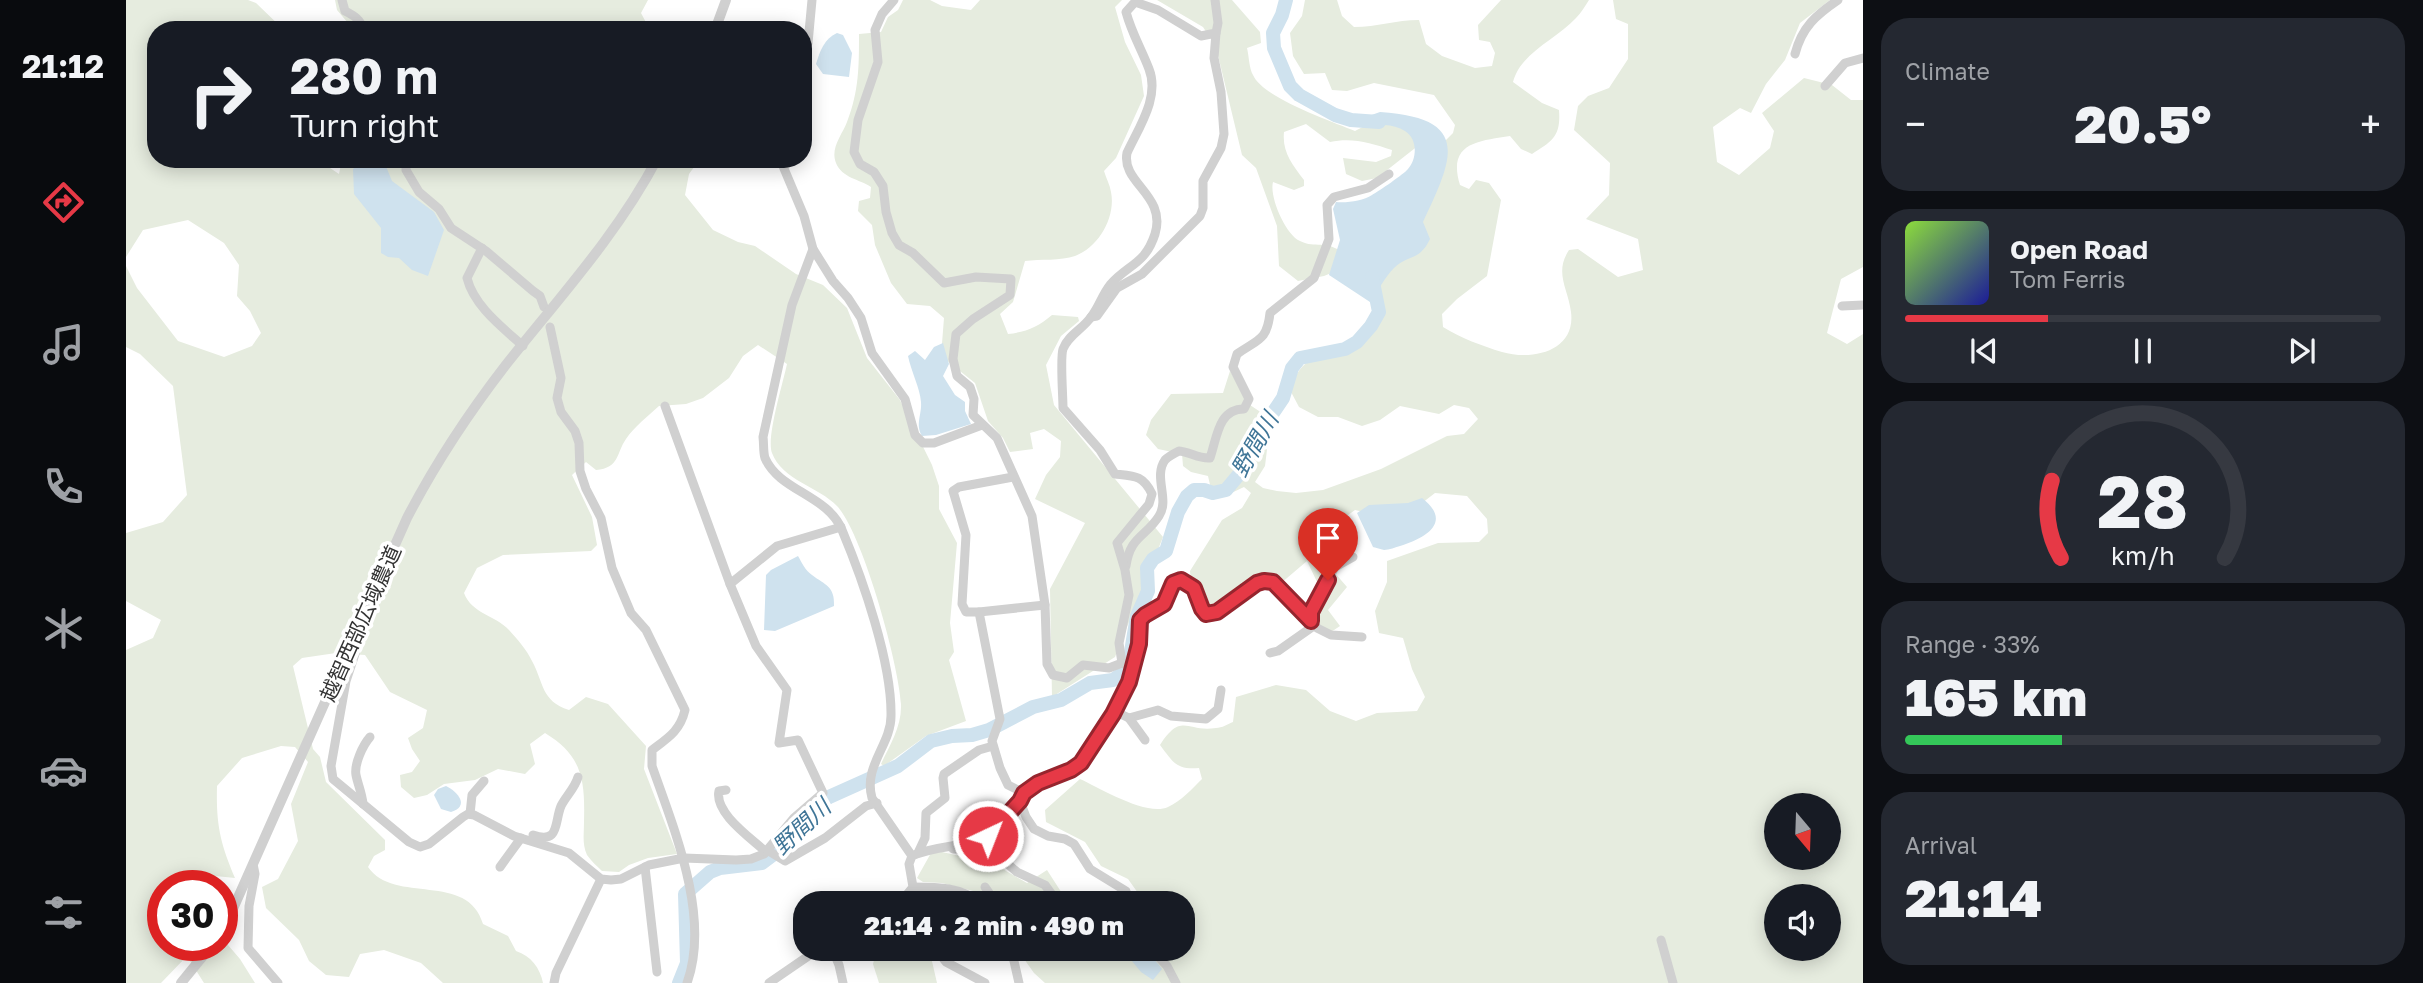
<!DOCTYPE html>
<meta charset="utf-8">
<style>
:root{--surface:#171b24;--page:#242831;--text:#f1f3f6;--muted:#9ea1a6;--line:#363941;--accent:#e63946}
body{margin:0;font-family:"Golos Text","Noto Sans JP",sans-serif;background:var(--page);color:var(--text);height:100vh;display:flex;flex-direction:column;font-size:26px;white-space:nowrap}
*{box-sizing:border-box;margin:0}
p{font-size:23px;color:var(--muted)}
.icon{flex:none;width:38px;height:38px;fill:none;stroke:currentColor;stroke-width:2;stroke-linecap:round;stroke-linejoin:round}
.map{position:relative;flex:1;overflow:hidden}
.sheet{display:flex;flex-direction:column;gap:18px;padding:18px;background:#0d0f14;width:560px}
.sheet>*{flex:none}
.hud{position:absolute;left:21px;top:21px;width:665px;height:147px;border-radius:28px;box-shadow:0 4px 18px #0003;background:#171b24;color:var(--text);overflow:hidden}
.needle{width:46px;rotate:161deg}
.fabs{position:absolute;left:1638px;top:793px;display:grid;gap:14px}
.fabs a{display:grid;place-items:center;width:77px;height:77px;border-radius:50%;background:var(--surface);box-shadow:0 4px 18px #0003;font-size:35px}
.speed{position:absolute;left:21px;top:870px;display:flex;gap:14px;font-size:35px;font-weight:700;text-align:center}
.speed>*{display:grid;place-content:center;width:91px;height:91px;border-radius:50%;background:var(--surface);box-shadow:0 4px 18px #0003;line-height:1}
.speed .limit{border:10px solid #d22;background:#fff;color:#111}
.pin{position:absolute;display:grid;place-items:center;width:60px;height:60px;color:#fff;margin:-72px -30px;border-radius:50% 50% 50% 0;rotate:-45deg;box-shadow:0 0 7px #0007}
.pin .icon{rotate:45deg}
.me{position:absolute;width:77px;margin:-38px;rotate:43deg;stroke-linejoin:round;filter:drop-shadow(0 0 5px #0008)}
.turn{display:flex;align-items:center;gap:24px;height:147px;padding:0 28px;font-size:32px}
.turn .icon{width:91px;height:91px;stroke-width:2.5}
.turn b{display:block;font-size:49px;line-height:60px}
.big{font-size:52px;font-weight:800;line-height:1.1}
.sheet .widget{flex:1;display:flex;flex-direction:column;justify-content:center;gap:10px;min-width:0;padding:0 24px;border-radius:28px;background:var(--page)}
.sheet .dial{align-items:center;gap:0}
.dial svg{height:182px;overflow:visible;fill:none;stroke:var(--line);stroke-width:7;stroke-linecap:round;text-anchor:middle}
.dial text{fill:var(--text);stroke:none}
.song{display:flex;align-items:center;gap:21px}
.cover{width:84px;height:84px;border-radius:10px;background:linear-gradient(135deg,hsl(90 70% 55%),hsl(240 70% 35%))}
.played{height:7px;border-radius:4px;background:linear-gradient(90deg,var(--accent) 30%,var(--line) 30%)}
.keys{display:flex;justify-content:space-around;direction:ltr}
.heat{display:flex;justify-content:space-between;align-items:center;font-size:38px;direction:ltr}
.charge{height:10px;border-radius:5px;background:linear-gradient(90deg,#34c759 33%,var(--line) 0)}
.trip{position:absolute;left:667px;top:891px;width:402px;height:70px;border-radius:28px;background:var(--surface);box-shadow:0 4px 18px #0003;font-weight:800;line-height:70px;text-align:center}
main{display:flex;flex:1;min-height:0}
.menu{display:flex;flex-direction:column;width:126px;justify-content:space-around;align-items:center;background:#090b0e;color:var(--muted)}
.menu .icon{width:49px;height:49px}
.menu .on{color:var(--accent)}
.menu b{font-size:32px;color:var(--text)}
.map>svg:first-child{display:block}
.green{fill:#e6ecdf;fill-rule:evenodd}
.water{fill:#cfe2ee}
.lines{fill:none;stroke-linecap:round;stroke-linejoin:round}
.river{stroke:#cfe2ee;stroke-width:14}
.minor{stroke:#d0d0d0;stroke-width:9}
.tertiary{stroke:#d0d0d0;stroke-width:10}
.route-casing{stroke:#96252e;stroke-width:18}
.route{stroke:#e63946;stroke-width:12}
.labels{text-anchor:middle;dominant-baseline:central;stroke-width:7;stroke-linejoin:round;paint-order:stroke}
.street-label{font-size:21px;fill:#333;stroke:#fff}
.water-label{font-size:23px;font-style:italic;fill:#3f7597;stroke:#fff}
</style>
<main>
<nav class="menu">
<b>21:12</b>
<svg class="icon on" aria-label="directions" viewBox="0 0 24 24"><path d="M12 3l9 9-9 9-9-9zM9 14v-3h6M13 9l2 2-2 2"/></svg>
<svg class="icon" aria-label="music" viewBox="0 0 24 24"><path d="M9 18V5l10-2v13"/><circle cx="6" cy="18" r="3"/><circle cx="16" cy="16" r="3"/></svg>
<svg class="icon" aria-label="phone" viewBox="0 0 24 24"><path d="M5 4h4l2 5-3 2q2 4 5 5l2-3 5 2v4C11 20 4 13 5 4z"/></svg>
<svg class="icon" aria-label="climate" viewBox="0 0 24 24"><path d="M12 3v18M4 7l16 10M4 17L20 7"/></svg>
<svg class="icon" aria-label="car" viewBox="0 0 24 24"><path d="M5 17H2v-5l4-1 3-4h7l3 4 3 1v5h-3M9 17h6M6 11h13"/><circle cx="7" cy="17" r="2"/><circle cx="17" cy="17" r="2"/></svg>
<svg class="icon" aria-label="filters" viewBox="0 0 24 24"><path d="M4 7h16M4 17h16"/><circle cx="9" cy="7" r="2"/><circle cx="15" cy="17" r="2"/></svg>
</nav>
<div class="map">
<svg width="1737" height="983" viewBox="0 0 1737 983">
<rect width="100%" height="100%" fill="#fff"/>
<g class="green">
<path d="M0,0H122L130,3L158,30H30V159H196L198,164L213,174L216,159H574L563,174L559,195L587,230L612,242L629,246L670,274L697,285L721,308L741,358L774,400L806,465L813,486V509L831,543L824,623L828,652L823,660L840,721L800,736L758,766L755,764C764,745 776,726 775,704C773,665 737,534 711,506C693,487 656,480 646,453C640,438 657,383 661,364L632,345L617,356L603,378L577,398L560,404L533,406C522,416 508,427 500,439C490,453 494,468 470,470L460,462L446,475L466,517L471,545L465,551L377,555L351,568L338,593C346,614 369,615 383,630C391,639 401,650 406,661C418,683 415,701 443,710L460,697L482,704L520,746L518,769L551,854L522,858L503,865L493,872L476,871C471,866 465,861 461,855C456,844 458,834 458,822C459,781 457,756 419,733L404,744L409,764L399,774L372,769L349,780L318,784L301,795L288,798L275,787L274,775L286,772L294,761L286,749L282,738L297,728L301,710L264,692L239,655L210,653L176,658L167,666L187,749L194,757L200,782L259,840V850L248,856L242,867C268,905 342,871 357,924L382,936L390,951C405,956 414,968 417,983H317L295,963L258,950L234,954L223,977L200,975L183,961L173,940L140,908L136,887L152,879L172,841L165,804L182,762L169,747L155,746L116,758L91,786C90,824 94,843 109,878L60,873L64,885L37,886V945H96V938L114,959L129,983H78L61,956L35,983H0V650L27,638L35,620L0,601V533L37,522L61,495L47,386L14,354L0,347V266L11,288L52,341L98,357L126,346L135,333L124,311L111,296L113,265L98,243L62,220L17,230L0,257Z"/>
<polygon points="209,0 522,0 515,13 524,30 228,30 211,10"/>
<path d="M777,0H804L816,6L845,10L854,0H996L989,7L999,42L1015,75L1018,96L990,158L978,171C980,178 984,185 985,192C990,217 973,247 949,256C935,261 914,259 899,261L887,302L874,314L882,334C900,332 912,327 926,315L952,317L953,321L935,336L920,365L928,405L1037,537L989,657L926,697L924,589L959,523L909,499L920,475L934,457L935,441L918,429L904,433L907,449L884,452L877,438L862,421L849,383L815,356L818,318L804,306L781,304L765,283L749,245L746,225L732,211L733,201L744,198L745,187C733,179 716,178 710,163C704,148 716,135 721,122C733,91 733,67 733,34L755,32L762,17L772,10Z"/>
<path d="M1031,0H1106L1134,32L1135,43L1121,48C1123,56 1123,68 1127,75C1137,98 1205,121 1229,131L1252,119L1276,122L1293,145L1251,178L1236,181L1220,174L1217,158L1250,162L1265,156L1266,150C1245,143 1226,137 1204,142L1180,124L1158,132C1156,152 1166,164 1178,180V186L1168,190L1147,182C1143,197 1160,235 1174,241C1190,249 1199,239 1217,253L1210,271L1198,276L1172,281L1153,266L1151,226L1130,168L1116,155L1090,47L1077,27Z"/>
<path d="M1179,0H1211L1216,16L1228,27C1251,27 1270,20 1293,20L1300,44L1316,56L1349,68L1366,66L1369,53L1364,42L1353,40L1352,25L1375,0H1463C1459,6 1455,13 1450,18C1430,40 1395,52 1387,82L1416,103L1433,110C1435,136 1427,141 1406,154L1395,149L1384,136C1352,141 1321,143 1334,185L1343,189L1350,180L1363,183L1375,200L1361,276L1331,299L1316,314L1317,327C1335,338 1356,346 1376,352C1407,361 1450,351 1445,312C1442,288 1428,273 1443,250L1452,249L1492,277L1517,270L1512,239L1460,219L1483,195L1484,163L1448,130L1452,106L1462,96L1483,88L1502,59V24L1490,19L1487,0H1704L1674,23L1659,60L1640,84L1625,113L1614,108L1587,127L1591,162L1613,175L1644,148L1648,131L1636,113L1678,78L1706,85L1725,100H1737V267L1715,279L1701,333L1721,344L1737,334V983H919L908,973L891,949L1057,948V903H1011L1012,893L1002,879L975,866L959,842L920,822L919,810L954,779C974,788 1021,817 1042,807C1055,801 1066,789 1076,779L1073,768C1050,770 1047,762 1034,745C1056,711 1061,733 1090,728C1096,728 1102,724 1107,722L1110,697L1150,685L1180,690L1204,711L1230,721L1251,713L1291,711L1299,697L1286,669L1277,638L1253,633L1249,611L1261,582V561L1312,543L1353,542L1362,533L1361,519L1341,496L1309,493L1287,510L1246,514L1229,510L1183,543L1221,587L1202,610L1214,626L1199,636L1175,620L1193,586L1181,561L1154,584L1114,589L1090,610L1067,608L1064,571L1096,520L1116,508L1125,493L1118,487L1099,496L1085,489L1082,476L1065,472L1057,466L1056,454L1032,449L1020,435L1025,420L1045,394L1097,393L1104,371L1124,405L1133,411L1144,425L1139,466L1129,482L1137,488L1151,491L1170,493L1197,490L1255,469L1321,436L1338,434L1352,419L1343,408L1328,405L1313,414L1274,406L1254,420L1236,426L1212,417H1192L1173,407L1164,390C1175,355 1193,357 1224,349L1248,311L1243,291L1317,143L1327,133L1329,125L1308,95L1248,83L1221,91L1206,90L1199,73L1178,74L1167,56L1164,33L1176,16ZM1650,805H1703V858H1650ZM1650,896H1703V948H1650Z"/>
<polygon points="816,852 834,856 862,855 880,871 901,883 921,870 941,901 945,903 862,903 847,891 816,883 797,882 791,878 805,853"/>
<polygon points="757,948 797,949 805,957 811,983 753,983 747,964 750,952"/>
</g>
<g class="water">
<path d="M711,33L717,35L726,53L723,77L697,74L690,64C694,51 698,39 711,33Z"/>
<path d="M1254,112C1345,118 1328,157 1297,222L1304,239C1293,262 1282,254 1268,268C1259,277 1252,291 1244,302L1203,275L1214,240L1207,209L1210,202C1221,203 1237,201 1246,195C1253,191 1278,174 1282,169C1291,159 1292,139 1279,131C1267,123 1250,125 1236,124L1237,118Z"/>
<polygon points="235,159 253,159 259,164 266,181 308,212 318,230 302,276 286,270 273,258 262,257 255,253 255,228 228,194 227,169 236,163"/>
<path d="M817,343L823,364L817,376L829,395L839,402V411L845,424L810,435L796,436C789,424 796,415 795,402C794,388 785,371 782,356L789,351L799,360L808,347Z"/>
<path d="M1296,498C1327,522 1300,538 1274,546C1270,547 1263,550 1258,550C1257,550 1248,547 1247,547L1231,513L1243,505L1282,503Z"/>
<path d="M672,556C676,563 679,570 686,575C699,585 709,586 708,606L649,631L638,630L640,575L645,570Z"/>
<path d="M320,786C332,792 344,806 325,812L315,809L308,795L312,789Z"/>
<polygon points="996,949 1020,949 1036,969 1027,980 1015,972"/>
</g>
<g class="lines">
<g class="river">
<polyline points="1160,0 1156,15 1147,33 1148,48 1164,86 1173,95 1209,115 1225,120 1253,122"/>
<polyline points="553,983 561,963 559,894 584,872 594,868 636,863 648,854 686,810 703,797 772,766 805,741 826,736 846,735 863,730 907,707 935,700 964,683 987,680 997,673 1004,658 1011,616 1022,591 1021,568 1027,559 1040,551 1052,512 1061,496 1068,490 1078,490 1087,493 1100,490 1115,472 1132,435 1157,398 1166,368 1174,358 1219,349 1231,342 1245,326 1253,312 1246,277"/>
</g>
<g class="minor">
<path d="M216,0L219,11C227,15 236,20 237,30"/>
<path d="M768,0L756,14L749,30L752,62L732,120L728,152L734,164L748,172L757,186L760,212L766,233L773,245L787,253L818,283L850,277L885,279L884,295L847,319L830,334L827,359L831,376L844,387L848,399L847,415L871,438L906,516L919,605L921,664L927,675L941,678L957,665L983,668L996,663L1008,668C999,692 968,757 947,769C932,778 910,779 898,793C896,795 895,799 893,802C887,811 868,832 859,837C836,848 810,845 786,856L783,864L787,887L778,898L770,903"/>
<path d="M1669,54C1676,27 1690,15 1712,0"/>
<polyline points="677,57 682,43 686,0"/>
<polyline points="1699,86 1719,63 1737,58"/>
<polyline points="280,159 280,170 293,192 313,209 325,228 360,251 407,291 414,296 418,307"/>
<polyline points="654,159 678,216 687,249 707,281 722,298 735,318 746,353 779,399 789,435 797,443 808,443 856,425"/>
<path d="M356,248L341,278C348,306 376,327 397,346"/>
<path d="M687,249L666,305L637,437C638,444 637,452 639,458C653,491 702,495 716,530C737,580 766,663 765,716C765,745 737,766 746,798L786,856"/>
<polyline points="1716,306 1737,305"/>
<polyline points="965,317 971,316 991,288 1016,274 1074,216 1077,208 1077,181 1095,148 1098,134 1095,92 1088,58 1090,33"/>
<path d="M424,327L435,378L431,398L435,412L449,431L453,443L454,471L460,489L475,518L486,568L505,613L520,630L559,710C554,731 542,738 526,750V766C548,829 585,917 561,983"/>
<path d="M1000,566C1004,536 1020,537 1033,516C1044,499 1027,477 1039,460C1042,457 1049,453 1053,451C1064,452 1073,459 1084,458C1091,438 1092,409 1118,409L1123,399L1107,367L1111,354C1132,339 1141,341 1144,313L1188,278L1203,239L1201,205L1208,197L1242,188L1263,174"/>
<polyline points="604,584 651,546 715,527"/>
<polyline points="853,612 840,612 836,604 840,535 827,491 833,487 887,477"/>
<polyline points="1185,621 1185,612 1209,567 1227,557"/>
<polyline points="228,637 233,642 220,681 205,766 207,779 283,842 294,847 303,844 337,817 342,814 348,815 388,836 443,853 475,879 485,880 495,879 523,865 558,858 610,860 625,859 638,854 668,818 697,793 672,740 653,743 661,690 630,646 604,584 539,406"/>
<polyline points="1144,653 1152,651 1189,625"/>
<path d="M996,663L993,643L1003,595L999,570L991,543L1023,504L1026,494C1017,475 1008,476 989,474L974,450L937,408C937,396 934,357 937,349C942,335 957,329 965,317C973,307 976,295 984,285C1002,264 1019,265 1029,234C1041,195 995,183 1001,153C1013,127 1034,97 1023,69C1015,48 1006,34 1000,12L1009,2L1032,10L1075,36L1090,33L1092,23L1089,0"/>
<polyline points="1008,668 1013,644 1014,620 1038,604 1047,583 1055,580 1068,588 1076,609 1080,614 1091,612 1131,583 1138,581 1147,582 1191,628 1205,635 1236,637"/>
<polyline points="988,711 1003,718 1032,710 1045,716 1080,719 1092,709 1095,690"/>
<polyline points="1003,718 1019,740"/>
<path d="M600,790L593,791C588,813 625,838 640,852"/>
<polyline points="898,793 882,785 874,768 866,741 874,719 853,612 919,605"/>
<polyline points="894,801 900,817 908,829 922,836 939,839 948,844 964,869 1000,891 1002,903"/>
<path d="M237,804C236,793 232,785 230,775C228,764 237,745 244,737"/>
<polyline points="344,814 346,795 358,781"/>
<path d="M407,835C434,844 428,823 435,806C440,796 449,788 452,777"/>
<polyline points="827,849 866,850 891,872 919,885 932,903"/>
<polyline points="641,850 659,861 699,838 740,806 751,803"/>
<polyline points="792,853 799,838 800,813 819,798 817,778 818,774 853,750 867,746"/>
<polyline points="127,864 129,874 123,906 122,948 152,983"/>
<polyline points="374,867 395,838"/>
<polyline points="519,867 531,972"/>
<path d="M787,887C813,887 834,887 855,903"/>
<polyline points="859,887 870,903"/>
<polyline points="1535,940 1547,983"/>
<polyline points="706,948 713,965 717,983"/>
<polyline points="809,948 820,962 859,983"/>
<polyline points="885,948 893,983"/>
<polyline points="1024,948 1041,966 1050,983"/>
<polyline points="428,983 430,973 475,879"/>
<polyline points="643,983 694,948"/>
</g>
<g class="tertiary">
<polyline points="589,30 600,0"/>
<path d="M96,928L106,911L281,518C309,464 342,414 379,366C432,299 491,235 531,159"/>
<polyline points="55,983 86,945"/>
</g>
</g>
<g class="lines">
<g class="route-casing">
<polyline id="route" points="862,836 894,801 898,793 912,783 945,770 955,763 987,714 1003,682 1013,644 1014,620 1019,615 1038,604 1047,583 1055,580 1068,588 1076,609 1080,614 1091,612 1131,583 1138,581 1147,582 1185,621 1185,612 1202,580"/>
</g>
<use href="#route" class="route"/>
</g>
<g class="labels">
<g class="street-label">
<text transform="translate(234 623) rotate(-66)">越智西部広域農道</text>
</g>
<g class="water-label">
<text transform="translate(1128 444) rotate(-60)">野間川</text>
<text transform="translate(675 826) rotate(-43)">野間川</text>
</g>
</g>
</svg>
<div class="fabs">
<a><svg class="needle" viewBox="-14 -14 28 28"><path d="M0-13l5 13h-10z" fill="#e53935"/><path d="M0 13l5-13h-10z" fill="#9ea1a6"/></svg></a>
<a><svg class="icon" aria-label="sound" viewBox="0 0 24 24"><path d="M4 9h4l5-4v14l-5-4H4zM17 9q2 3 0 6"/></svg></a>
</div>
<div class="speed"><div class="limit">30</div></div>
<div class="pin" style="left:1202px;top:580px;background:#d93025"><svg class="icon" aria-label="arrive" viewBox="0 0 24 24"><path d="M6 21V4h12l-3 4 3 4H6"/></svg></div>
<svg class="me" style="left:862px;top:836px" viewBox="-20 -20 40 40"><circle r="17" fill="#e63946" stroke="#fff" stroke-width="3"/><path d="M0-11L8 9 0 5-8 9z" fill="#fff"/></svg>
<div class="trip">21:14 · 2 min · 490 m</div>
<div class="hud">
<div class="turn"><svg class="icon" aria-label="right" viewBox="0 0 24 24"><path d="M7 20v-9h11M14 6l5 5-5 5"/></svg><div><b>280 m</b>Turn right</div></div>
</div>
</div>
<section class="sheet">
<div class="widget"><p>Climate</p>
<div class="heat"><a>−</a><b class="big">20.5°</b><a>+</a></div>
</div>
<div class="widget">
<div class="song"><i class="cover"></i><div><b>Open Road</b><p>Tom Ferris</p></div></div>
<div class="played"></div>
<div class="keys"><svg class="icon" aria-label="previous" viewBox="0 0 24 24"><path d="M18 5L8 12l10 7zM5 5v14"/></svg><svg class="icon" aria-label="pause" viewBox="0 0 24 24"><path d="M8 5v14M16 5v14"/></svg><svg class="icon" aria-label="next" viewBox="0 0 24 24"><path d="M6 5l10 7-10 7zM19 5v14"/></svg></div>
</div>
<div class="widget dial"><svg viewBox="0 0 100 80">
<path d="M14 69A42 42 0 1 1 86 69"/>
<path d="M14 69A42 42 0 0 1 10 35" stroke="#e63946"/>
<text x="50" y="56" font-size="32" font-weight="700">28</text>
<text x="50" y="72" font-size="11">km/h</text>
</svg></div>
<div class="widget"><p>Range · 33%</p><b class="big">165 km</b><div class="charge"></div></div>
<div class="widget"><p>Arrival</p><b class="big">21:14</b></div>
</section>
</main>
